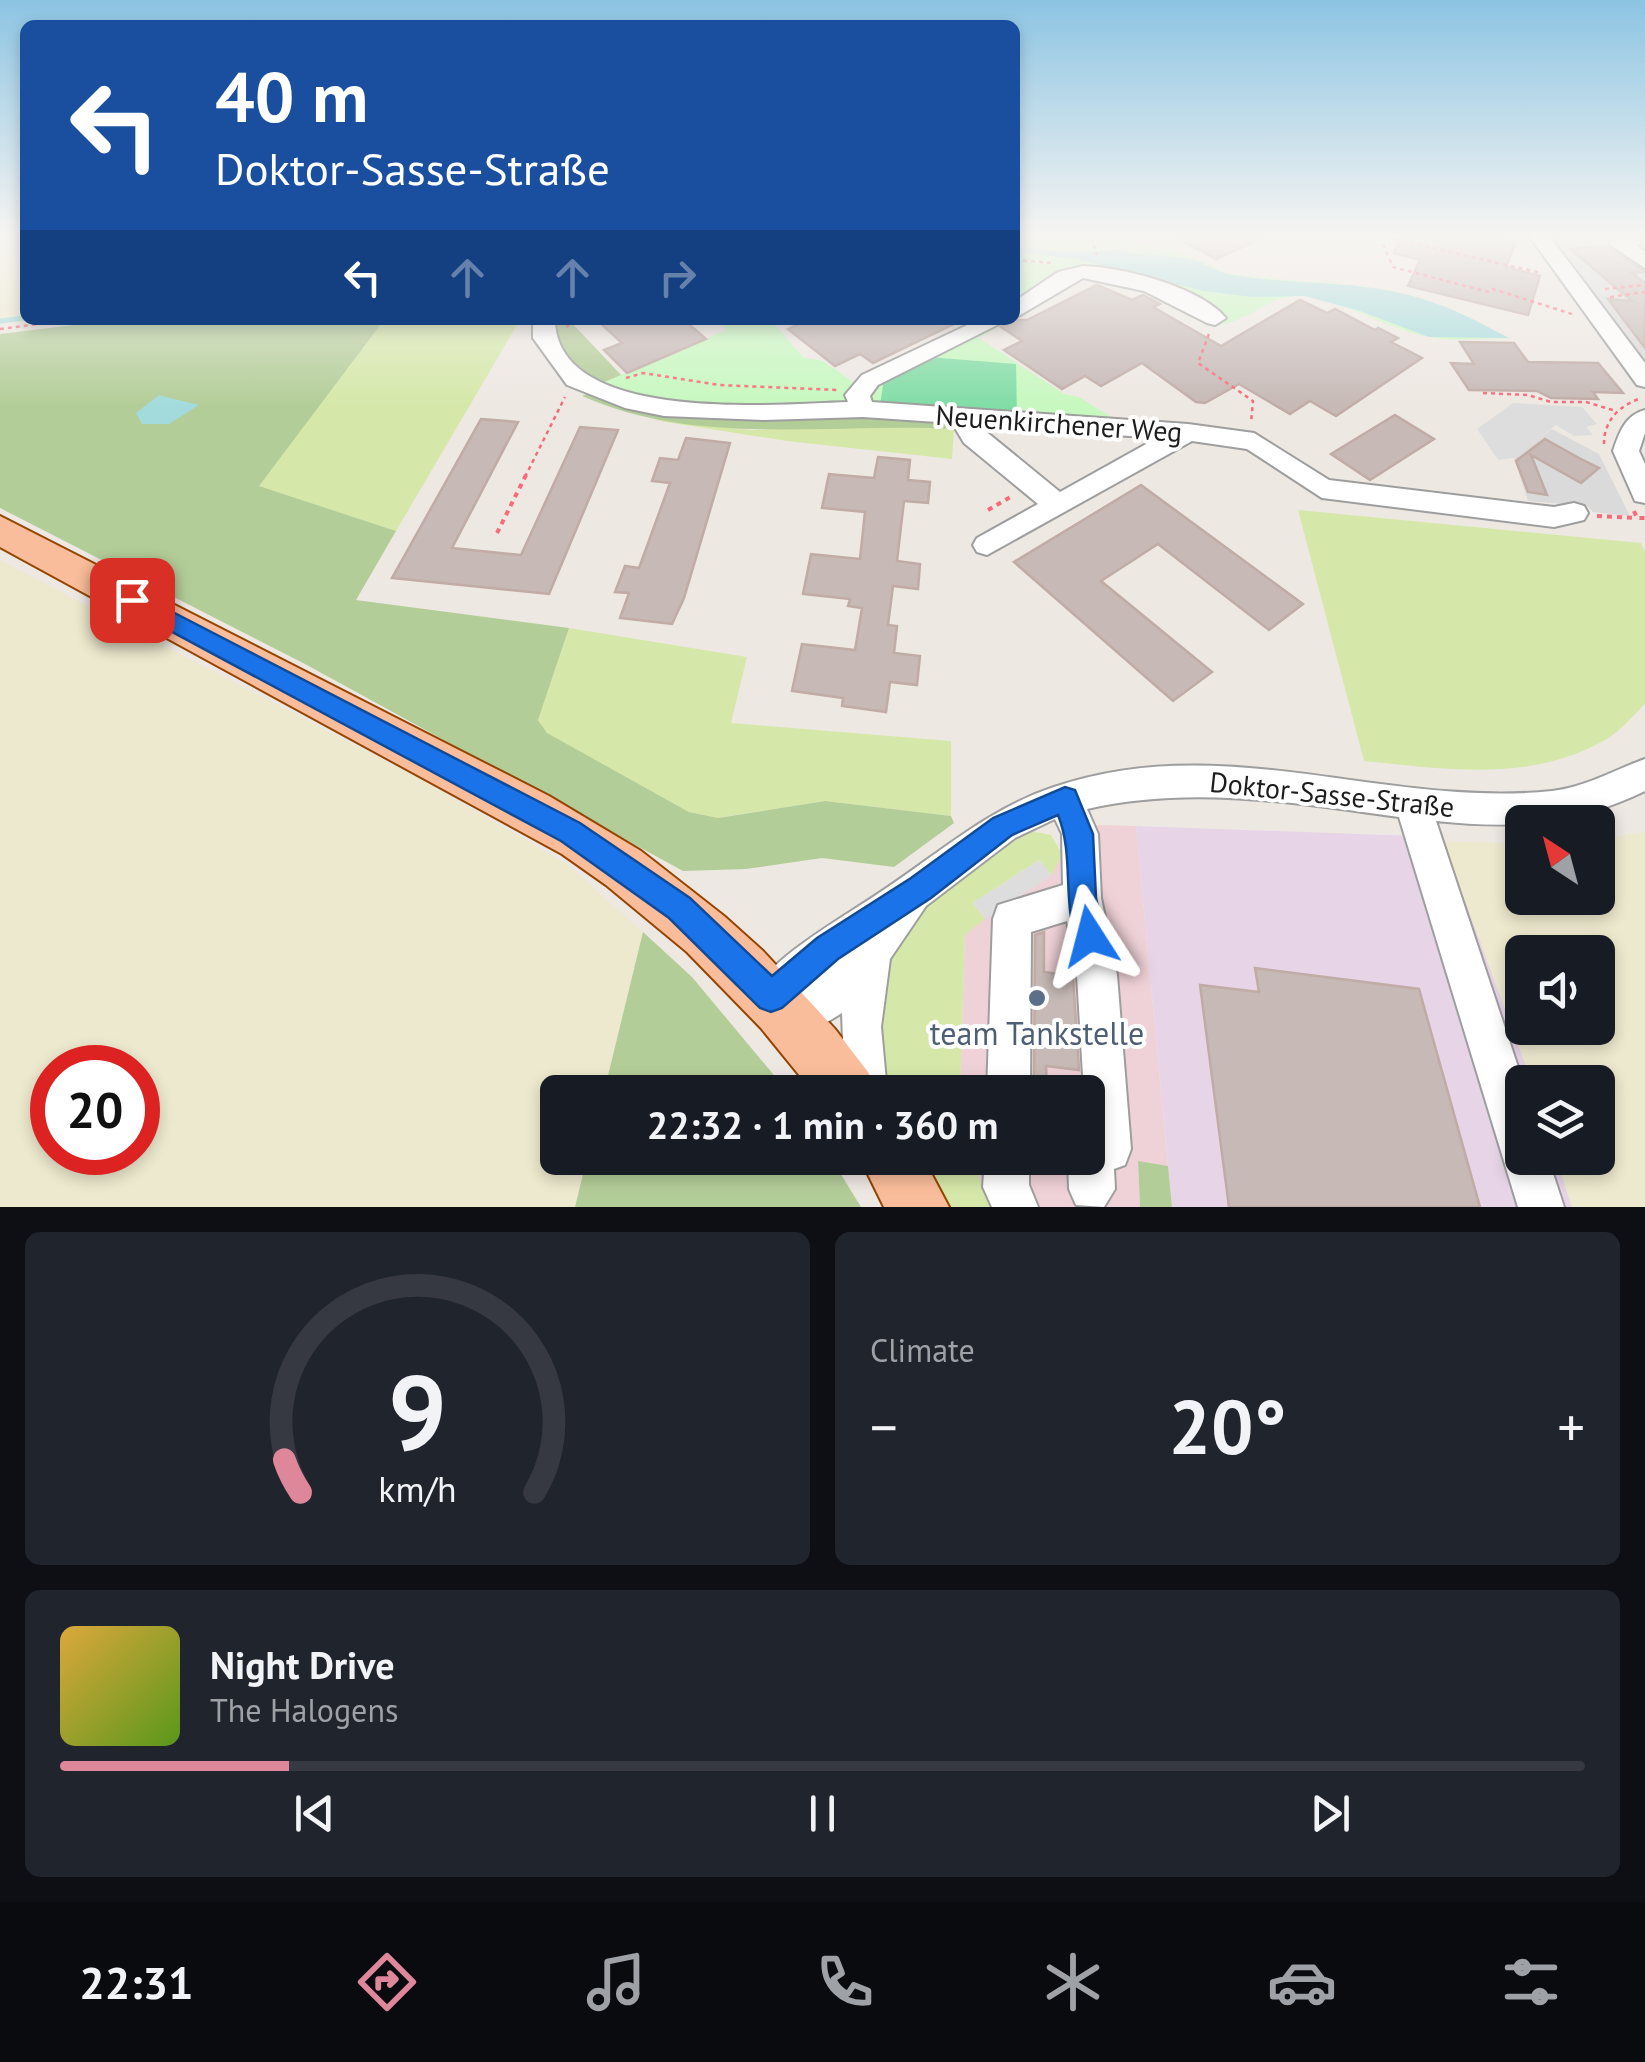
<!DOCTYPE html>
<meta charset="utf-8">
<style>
:root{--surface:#171b24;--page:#20242c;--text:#f1f3f6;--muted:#9ea1a6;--line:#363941;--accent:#de879b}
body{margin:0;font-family:"PT Sans",sans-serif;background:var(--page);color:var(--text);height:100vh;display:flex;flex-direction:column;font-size:38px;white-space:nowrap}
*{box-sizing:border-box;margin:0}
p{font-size:32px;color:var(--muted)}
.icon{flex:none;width:55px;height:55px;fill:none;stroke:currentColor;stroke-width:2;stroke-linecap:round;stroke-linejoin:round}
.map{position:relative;height:1207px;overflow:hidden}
.side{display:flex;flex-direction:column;gap:25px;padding:25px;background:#0d0f14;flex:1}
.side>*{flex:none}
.guide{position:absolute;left:20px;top:20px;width:1000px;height:305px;border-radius:15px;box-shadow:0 5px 15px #0003;background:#1a4fa0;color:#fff;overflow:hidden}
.needle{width:65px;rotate:324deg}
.tools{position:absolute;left:1505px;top:805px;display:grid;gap:20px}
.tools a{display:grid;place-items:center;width:110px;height:110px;border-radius:15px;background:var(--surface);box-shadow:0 5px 15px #0003;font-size:50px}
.speed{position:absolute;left:30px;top:1045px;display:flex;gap:20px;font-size:50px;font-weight:700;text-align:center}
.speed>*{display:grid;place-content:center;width:130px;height:130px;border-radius:50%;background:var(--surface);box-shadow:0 5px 15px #0003;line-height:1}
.speed .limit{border:15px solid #d22;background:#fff;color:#111}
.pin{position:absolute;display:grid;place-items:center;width:85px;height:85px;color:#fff;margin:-42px;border-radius:20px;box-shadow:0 5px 15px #0006}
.me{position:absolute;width:110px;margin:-55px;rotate:351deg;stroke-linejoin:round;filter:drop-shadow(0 0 8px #0008)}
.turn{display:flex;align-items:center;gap:35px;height:210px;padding:0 30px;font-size:45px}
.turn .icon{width:130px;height:130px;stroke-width:2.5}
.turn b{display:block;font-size:70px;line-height:85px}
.lanes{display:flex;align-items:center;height:95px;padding:0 30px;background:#0003;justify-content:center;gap:50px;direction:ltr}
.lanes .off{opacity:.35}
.big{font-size:75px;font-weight:700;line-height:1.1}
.side .card{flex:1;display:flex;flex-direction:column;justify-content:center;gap:15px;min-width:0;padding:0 35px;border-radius:15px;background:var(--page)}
.side .dial{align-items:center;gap:0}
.dial svg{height:260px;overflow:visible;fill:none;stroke:var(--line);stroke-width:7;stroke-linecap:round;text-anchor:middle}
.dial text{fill:var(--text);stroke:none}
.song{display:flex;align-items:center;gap:30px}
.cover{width:120px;height:120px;border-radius:15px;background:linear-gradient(135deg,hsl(40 70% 55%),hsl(90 70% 35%))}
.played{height:10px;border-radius:5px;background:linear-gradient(90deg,var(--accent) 15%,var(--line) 15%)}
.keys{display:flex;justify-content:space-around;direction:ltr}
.heat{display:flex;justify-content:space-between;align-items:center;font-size:55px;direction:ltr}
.side .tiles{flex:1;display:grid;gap:25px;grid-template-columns:1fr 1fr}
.card:last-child{grid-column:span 2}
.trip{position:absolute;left:540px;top:1075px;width:565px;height:100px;border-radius:15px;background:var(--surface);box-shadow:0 5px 15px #0003;font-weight:700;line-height:100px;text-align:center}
.tabs{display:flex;height:160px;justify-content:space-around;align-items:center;background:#090b0e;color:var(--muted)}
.tabs .icon{width:70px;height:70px}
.tabs .on{color:var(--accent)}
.tabs b{font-size:45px;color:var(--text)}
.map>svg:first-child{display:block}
.residential{fill:#dbdada}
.commercial{fill:#efd2d7}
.industrial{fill:#e7d5e7}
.farmland{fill:#ede9ce;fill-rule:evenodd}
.grass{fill:#d5e8a9}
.forest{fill:#b3cd98}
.park{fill:#c7f8bf}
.pitch{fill:#81dda6}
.parking{fill:#ddd}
.water{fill:#a3dbdc}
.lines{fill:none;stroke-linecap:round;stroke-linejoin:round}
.stream{stroke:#a3dbdc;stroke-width:5}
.building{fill:#c6b9b6;stroke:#c0aba5;stroke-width:2.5}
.minor-casing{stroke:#9e9e9e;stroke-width:4}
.major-casing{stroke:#944502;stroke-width:4}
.path-far1{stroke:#f86a79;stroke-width:2.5;stroke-dasharray:4 4;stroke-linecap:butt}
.path{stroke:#f86a79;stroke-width:4;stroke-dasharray:5 5;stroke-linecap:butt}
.minor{fill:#fff;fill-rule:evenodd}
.major{fill:#fabd9b;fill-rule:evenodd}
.route{fill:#1a73e8;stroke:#114b97;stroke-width:2.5}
.service-dot{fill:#5c6f8a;stroke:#fff;stroke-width:4}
.labels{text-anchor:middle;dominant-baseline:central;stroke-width:8;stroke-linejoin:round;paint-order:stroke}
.street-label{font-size:28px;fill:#1d1d1d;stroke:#fff}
.near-service-label{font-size:32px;fill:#4e5e75;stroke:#fff}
</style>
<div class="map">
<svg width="1645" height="1207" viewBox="0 0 1645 1207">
<rect width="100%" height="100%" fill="#eee8e3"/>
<g class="residential">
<polygon points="1549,237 1645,237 1645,372 1619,333"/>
<polygon points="1552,429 1599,454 1630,516 1593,512 1587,506 1528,501 1514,458"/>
</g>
<polygon class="commercial" points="1099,825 1136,826 1168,1166 1138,1162 1140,1207 996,1207 968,1158 1088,1158 1088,1092 960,1092 965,935 1061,848 1059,845"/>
<polygon class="industrial" points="1136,826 1442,837 1532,1082 1522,1082 1522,1158 1556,1158 1572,1207 1172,1207"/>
<g class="farmland">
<polygon points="0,237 25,237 25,319 0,322"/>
<path d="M0,560L424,781L567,864L643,932L604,1092H558V1158H587L575,1207H0ZM52,1068H138V1152H52Z"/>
<path d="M1645,832V1207H1572L1556,1158H1598V1082H1532L1443,841L1522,844V898H1598V839ZM1522,952H1598V1028H1522Z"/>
</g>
<g class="grass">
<polygon points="384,320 520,320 396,531 258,486"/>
<polygon points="647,419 752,430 887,425 954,429 952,459 787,441"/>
<path d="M1298,510L1641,543L1645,552V704C1633,715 1620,732 1605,740C1529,783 1446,769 1364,761Z"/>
<polygon points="569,628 747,657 731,723 951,741 951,816 825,801 717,818 689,812 546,733 538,719"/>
<path d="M1030,831L1051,835L1062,854L1052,875L1039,860L973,903L985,919L965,935L960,1092H891C865,1036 871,958 917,912C931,898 950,886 965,873C985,857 1005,839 1030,831Z"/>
<polygon points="925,1158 968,1158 996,1207 950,1207"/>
</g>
<g class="forest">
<polygon points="115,320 384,320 259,486 396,531 356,600 569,628 538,720 547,733 689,812 718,818 825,801 951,816 954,823 894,867 822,858 746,869 683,871 305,664 0,508 0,334"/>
<path d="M560,320H569L622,376L602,383C577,366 560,353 551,323Z"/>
<path d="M592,392L626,406L956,421L954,429C831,422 699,448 582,396Z"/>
<polygon points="643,932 692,977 788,1092 604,1092"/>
<polygon points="587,1158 831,1158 861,1207 575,1207"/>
<polygon points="1138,1161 1168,1166 1172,1207 1140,1207"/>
</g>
<g class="park">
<path d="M1015,237C1084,237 1156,235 1218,269L1216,271C1280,284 1346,279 1409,295C1444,304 1477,321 1509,338C1484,338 1455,342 1430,337C1387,330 1348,301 1304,296C1268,292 1247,327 1209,325C1182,290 1125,285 1084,274L1015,318Z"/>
<path d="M731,320H771L803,357L823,361L853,382L978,320H1011L979,338L1064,394L1079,397L1113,418C1021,416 929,403 837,402C755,401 681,413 602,383L727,330L721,326Z"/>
</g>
<polygon class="pitch" points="928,357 1016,364 1017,416 880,405 884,379"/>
<g class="parking">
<polygon points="1513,403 1582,407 1597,424 1586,427 1593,435 1574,436 1556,425 1514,458 1498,460 1477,429"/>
<polygon points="1039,860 1052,875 985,919 973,903"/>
</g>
<g class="water">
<path d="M1114,248C1147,261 1161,252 1189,259C1204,262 1216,272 1232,275C1291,285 1351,280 1409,295C1445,304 1477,321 1509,338L1429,337L1360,311L1305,296L1252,297L1204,291L1056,254C1076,249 1095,256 1114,248Z"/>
<polygon points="159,395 162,396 199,405 169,424 142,424 136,413"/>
</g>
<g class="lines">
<g class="stream">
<polyline points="1015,249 1065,255"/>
<polyline points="0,321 25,318"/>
</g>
</g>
<g class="building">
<polygon points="1175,237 1265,237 1216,259"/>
<polygon points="1402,237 1494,237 1516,242 1506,267 1540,276 1528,315 1408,286 1420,260 1394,253"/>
<polygon points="1607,246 1645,272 1632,273 1645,283 1645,348 1608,299 1632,301 1570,249"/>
<polygon points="1097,285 1132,300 1143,295 1160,304 1153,307 1221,346 1300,300 1327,313 1335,309 1375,330 1378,328 1398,338 1391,342 1422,358 1336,416 1310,401 1290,414 1239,384 1205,403 1196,402 1142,363 1101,386 1085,376 1062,389 1004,350 1022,341 1001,327 1010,320 1027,320"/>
<polygon points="597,320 684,320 706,339 627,373 604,350 622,343"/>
<polygon points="808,320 962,320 873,363 860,354 835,366 788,329"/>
<polygon points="1460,342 1514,343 1528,362 1598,363 1623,393 1593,392 1598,399 1551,398 1537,391 1469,390 1451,363 1474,364"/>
<polygon points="1395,415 1434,439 1370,480 1331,454"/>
<polygon points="481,419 518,422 452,548 521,555 580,427 618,430 549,594 392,578"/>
<polygon points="686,438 730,443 684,598 672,624 620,618 629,593 615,592 625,566 639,568 670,483 652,481 660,458 678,460"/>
<polygon points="1545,439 1579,458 1599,468 1581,483 1531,455 1547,495 1528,492 1516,461"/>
<polygon points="878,457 910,460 908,480 930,482 928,503 904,501 897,561 920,564 918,589 893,586 888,625 897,626 894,653 920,656 917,685 890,682 886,712 842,706 843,698 792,691 802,644 855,650 862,608 848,606 850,599 803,594 811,554 860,559 865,512 822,508 829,474 874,478"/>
<polygon points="1141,485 1303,604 1269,630 1158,544 1101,581 1212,672 1173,701 1014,562"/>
<polygon points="1044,932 1044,972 1073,976 1079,1070 1046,1066 1047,1088 1034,1086 1035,935"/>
<polygon points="1255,968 1419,989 1480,1207 1229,1207 1200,985 1259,992"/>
</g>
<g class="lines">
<g class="minor-casing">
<g id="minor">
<polygon points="1530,237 1550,237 1645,363 1645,387 1637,385"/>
<polygon points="1614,237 1638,238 1641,242 1638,246 1645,252 1645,268 1613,247 1610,243"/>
<path d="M1083,266C1123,267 1200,287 1226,318L1215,325L1207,323L1144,291L1083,278L1015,318V301L1058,272Z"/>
<path d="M533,320H555C557,425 778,404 848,402L845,395L862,375L978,320H1007L878,385L870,396L872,402L1188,424L1254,433L1329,480L1554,507L1574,503L1584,506L1588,513L1584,520L1554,527L1322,498L1247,449L1192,441L987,555L977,552L973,545L977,538L1038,504L964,443L952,423L863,417L764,420L664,416L625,408L567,385L533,338ZM978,425L1157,438L1060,492Z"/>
<path d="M1645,410V433L1639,451L1645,464V503L1635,501L1613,451C1619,433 1625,415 1645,410Z"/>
<path d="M1645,759V791C1572,826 1514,829 1436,821L1523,1082L1522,1158H1548L1564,1207H1518L1399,817C1293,803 1193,785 1087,809L1098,834L1101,898L1117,975L1131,1149L1125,1165L1114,1169L1115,1189L1104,1207L1076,1205L1069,1189L1068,1158H1088V1092H1084L1077,975L1067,921L1031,932L1030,1092H987L993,919L998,905L1063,885L1062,834L1055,819L1015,838L926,906L890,959L881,1027L887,1092H845L842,1013L793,1043L778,1037L772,1022L775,1016L757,1011L751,997C767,959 844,917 879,893C937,855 987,809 1054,787C1223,729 1383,808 1552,791C1586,787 1614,770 1645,759Z"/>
<polygon points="985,1158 1029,1158 1029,1185 1038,1207 992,1207 983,1187"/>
</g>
</g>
<g class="major-casing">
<g id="major">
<polygon points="0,516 549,796 641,851 724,916 763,951 835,1029 868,1072 877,1092 813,1092 761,1028 687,952 606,885 562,854 0,547"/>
<polygon points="860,1158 923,1158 949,1207 884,1207"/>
</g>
</g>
<g class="path-far1">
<polyline points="1091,237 1097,255"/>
<polyline points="1380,237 1393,267 1489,292 1493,289 1572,314"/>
<polyline points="1386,237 1541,273"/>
<polyline points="1015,260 1054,263"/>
<polyline points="1605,289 1645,285"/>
<polyline points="1610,297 1645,292"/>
<polyline points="566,327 578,320"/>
<polyline points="0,329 69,320"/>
<polyline points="1209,334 1198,363 1253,401 1251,423"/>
<polyline points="626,378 643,373 719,385 839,390"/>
<polyline points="1483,393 1528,395 1551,402 1586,402 1616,411"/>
<path d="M1604,444C1604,420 1619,406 1641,398"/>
<polyline points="525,477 565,397"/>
</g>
<g class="path">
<polyline points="988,510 1014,495"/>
<polyline points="1634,511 1637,518 1645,518"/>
<polyline points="1597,516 1637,518"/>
<polyline points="497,533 526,475"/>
</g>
<use href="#minor" class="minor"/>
<use href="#major" class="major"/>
</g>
<linearGradient id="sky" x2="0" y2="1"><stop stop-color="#8cc4e3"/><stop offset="0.58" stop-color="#f7f5f2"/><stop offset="1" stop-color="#f7f5f2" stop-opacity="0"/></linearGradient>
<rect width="1645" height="406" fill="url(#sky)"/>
<path class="route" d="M132,591L580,823L690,898L772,976L817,938L911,878L993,818L1065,787L1075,790L1093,834L1096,898L1104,936L1100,947L1090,951L1079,947C1061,904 1075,857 1058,815L1012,835L931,898L838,959L782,1008L771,1012L760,1008L669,918L561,841L124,606L121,600L124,594Z"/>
<circle class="service-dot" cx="1037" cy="998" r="10"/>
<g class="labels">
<g class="street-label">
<text transform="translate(1059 423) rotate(4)">Neuenkirchener Weg</text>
<text transform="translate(1332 794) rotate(6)">Doktor-Sasse-Straße</text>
</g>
<g class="near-service-label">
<text x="1037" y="1033">team Tankstelle</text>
</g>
</g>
</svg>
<div class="tools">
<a><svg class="needle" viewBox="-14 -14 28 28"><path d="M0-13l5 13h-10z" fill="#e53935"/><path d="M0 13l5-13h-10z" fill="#9ea1a6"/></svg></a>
<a><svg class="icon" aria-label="sound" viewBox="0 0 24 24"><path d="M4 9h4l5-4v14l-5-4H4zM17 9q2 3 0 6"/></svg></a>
<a><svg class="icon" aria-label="layers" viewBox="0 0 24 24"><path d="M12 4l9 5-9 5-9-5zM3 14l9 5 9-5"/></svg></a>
</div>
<div class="speed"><div class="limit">20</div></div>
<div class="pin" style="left:132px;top:600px;background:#d93025"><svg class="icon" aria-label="arrive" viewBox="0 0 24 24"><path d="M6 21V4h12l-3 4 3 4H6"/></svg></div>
<svg class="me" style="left:1090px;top:936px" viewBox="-20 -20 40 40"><path d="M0-17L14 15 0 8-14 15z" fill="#1a73e8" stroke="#fff" stroke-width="4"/></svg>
<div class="trip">22:32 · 1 min · 360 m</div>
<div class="guide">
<div class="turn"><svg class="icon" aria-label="left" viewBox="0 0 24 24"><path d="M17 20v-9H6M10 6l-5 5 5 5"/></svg><div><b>40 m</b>Doktor-Sasse-Straße</div></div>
<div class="lanes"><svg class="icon" aria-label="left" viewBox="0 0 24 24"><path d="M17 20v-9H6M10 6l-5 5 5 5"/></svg><svg class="icon off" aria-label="ahead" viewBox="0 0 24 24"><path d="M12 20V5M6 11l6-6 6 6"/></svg><svg class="icon off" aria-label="ahead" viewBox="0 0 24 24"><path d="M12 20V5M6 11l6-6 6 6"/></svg><svg class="icon off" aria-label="right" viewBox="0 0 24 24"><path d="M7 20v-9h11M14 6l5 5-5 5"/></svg></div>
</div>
</div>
<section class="side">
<div class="tiles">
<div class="card dial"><svg viewBox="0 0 100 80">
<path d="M14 69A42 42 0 1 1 86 69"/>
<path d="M14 69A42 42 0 0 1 9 59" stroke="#de879b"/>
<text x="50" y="56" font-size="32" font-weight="700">9</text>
<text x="50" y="72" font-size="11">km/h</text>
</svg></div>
<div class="card"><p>Climate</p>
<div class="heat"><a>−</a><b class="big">20°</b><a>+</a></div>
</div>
<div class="card">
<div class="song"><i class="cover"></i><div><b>Night Drive</b><p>The Halogens</p></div></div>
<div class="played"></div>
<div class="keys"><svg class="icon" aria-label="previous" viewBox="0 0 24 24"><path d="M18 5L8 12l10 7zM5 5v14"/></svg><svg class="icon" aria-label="pause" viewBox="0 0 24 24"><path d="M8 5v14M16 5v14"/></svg><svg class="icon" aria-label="next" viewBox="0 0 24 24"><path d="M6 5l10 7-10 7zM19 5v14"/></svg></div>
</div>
</div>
</section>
<nav class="tabs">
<b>22:31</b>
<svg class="icon on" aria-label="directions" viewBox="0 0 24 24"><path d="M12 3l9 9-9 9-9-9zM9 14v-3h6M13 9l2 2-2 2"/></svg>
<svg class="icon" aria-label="music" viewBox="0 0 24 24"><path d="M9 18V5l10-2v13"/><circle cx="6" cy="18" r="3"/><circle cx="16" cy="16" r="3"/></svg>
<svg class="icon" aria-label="phone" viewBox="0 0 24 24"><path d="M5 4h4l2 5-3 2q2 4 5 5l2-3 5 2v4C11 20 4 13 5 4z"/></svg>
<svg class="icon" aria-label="climate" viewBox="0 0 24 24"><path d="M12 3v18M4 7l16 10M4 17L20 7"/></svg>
<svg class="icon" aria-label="car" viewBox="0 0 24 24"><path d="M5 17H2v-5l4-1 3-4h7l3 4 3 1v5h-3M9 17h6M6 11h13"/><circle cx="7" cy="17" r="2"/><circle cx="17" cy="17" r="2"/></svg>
<svg class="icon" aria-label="filters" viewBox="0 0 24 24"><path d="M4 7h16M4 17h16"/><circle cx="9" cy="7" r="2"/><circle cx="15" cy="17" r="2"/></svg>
</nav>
